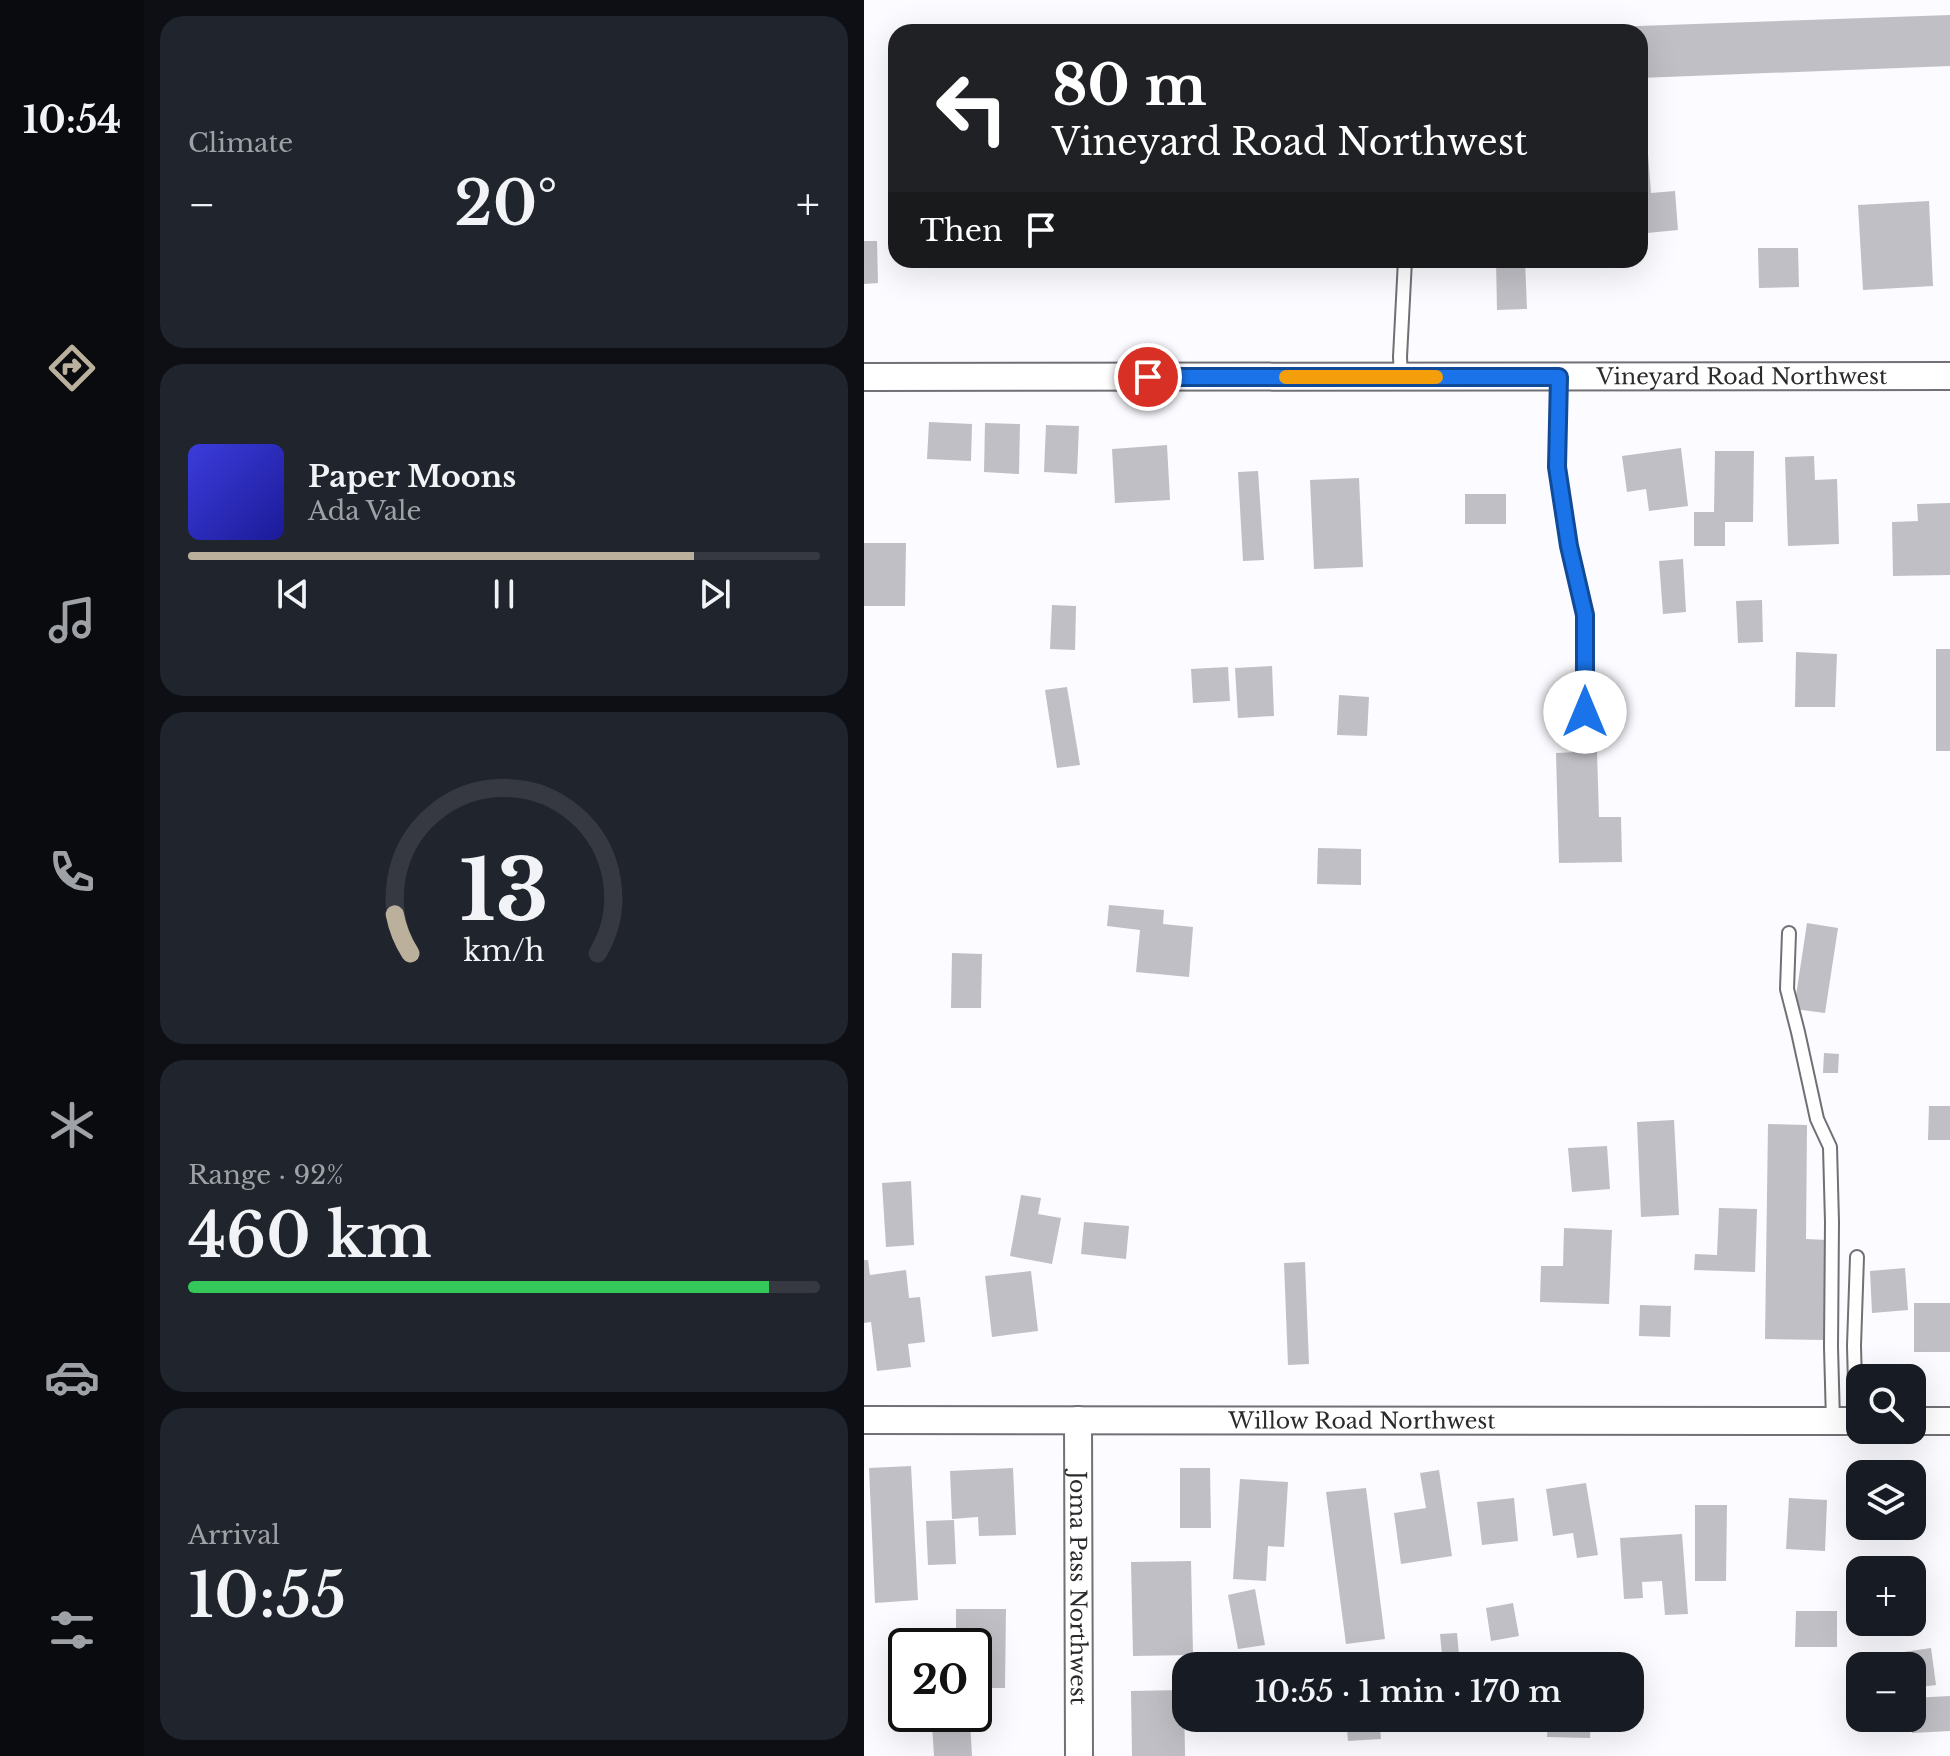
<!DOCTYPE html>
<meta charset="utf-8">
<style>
:root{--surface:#171b24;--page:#20242c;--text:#f1f3f6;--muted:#9ea1a6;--line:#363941;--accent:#bab09c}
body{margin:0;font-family:"Libre Baskerville",serif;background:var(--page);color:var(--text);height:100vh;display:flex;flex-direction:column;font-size:30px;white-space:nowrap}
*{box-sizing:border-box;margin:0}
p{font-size:26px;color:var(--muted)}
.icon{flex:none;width:44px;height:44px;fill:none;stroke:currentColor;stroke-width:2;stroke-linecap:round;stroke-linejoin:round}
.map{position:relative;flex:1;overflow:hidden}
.sheet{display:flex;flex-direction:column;gap:16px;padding:16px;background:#0d0f14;width:720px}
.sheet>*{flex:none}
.top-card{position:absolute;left:24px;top:24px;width:760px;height:244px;border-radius:24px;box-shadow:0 8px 32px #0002;background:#202124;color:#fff;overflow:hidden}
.controls{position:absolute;left:982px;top:1364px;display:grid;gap:16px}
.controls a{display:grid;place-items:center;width:80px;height:80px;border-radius:16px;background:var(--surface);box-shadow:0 8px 32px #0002;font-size:40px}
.speed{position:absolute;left:24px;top:1628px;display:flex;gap:16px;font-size:40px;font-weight:700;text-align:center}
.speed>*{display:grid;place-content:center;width:104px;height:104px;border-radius:50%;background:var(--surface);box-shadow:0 8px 32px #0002;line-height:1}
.speed .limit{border:4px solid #111;border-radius:12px;background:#fff;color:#111}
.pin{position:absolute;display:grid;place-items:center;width:68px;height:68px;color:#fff;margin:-34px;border:4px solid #fff;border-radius:50%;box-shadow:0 2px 8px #0007}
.me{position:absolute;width:88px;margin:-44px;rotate:0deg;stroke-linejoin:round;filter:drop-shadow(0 0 6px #0008)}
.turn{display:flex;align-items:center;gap:28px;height:168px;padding:0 32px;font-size:36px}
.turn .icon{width:104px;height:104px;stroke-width:2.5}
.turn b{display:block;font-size:56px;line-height:68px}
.then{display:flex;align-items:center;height:76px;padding:0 32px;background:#0003;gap:16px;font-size:30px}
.big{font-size:60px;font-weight:600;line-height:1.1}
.sheet .widget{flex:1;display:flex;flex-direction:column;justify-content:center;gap:12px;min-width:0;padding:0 28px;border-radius:24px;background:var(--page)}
.sheet .dial{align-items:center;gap:0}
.dial svg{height:208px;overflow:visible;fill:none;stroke:var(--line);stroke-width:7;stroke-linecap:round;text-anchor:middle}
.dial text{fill:var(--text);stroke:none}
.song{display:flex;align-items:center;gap:24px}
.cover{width:96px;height:96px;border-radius:12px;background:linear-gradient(135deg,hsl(240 70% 55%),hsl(240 70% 35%))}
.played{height:8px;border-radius:4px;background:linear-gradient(90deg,var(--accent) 80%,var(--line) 80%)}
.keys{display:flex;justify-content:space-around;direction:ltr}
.heat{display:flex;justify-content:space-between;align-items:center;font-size:44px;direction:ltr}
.charge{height:12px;border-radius:6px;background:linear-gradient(90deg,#34c759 92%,var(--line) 0)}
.trip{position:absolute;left:308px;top:1652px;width:472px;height:80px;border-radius:24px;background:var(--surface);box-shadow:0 8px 32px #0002;font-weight:600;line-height:80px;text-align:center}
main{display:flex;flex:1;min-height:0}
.menu{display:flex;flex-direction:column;width:144px;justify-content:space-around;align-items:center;background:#090b0e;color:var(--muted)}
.menu .icon{width:56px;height:56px}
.menu .active{color:var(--accent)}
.menu b{font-size:36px;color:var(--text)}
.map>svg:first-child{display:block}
.building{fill:#c0bfc5}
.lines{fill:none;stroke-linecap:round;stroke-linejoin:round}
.service-casing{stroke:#707075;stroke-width:16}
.minor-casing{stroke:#707075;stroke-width:30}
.service{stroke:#fff;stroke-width:12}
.minor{stroke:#fff;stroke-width:26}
.route-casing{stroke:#114b97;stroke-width:20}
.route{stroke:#1a73e8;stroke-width:14}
.slow{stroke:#f59e0b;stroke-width:14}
.labels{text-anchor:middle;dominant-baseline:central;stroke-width:6;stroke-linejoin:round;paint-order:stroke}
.street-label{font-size:22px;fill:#2b2b2d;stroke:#fcfbff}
</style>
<main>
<nav class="menu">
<b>10:54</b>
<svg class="icon active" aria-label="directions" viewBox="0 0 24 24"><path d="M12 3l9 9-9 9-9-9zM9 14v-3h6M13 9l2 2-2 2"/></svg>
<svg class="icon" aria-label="music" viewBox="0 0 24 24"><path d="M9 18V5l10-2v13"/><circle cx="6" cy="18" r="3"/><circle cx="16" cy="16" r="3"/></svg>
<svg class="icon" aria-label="phone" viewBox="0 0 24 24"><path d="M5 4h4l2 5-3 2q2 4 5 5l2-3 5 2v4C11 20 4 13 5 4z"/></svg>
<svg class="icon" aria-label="climate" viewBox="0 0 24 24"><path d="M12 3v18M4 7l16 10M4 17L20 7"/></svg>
<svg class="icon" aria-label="car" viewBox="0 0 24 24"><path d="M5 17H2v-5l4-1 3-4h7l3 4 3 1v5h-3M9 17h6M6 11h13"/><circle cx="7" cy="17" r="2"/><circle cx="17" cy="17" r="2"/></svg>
<svg class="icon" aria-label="filters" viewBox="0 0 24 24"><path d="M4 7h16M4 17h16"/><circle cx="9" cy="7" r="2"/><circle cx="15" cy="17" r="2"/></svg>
</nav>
<section class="sheet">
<div class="widget"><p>Climate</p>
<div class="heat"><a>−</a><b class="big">20°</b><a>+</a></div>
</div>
<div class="widget">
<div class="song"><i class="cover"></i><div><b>Paper Moons</b><p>Ada Vale</p></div></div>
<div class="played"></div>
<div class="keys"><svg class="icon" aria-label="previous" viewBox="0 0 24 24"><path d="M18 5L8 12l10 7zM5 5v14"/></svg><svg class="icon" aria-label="pause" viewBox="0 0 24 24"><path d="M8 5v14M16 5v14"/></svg><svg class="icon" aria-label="next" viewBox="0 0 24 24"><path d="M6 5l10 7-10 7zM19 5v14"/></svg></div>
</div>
<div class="widget dial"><svg viewBox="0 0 100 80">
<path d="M14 69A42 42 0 1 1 86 69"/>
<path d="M14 69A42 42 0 0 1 8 54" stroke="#bab09c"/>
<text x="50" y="56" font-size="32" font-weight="700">13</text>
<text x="50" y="72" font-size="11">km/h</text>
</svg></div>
<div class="widget"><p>Range · 92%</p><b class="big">460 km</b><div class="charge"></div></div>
<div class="widget"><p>Arrival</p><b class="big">10:55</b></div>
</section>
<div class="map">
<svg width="1086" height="1756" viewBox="0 0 1086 1756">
<rect width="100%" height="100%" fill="#fcfbff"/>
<g class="building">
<polygon points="1086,15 1086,66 776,78 776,32 689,32 689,29"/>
<polygon points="776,128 782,128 787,193 811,191 814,230 783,233 782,216 776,217"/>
<polygon points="1065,201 1069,286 999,290 994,205"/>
<polygon points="0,241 13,241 14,283 0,284"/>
<polygon points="894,248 934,248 935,287 895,288"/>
<polygon points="632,260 661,260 663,309 633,310"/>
<polygon points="65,422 108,424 107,461 63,459"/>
<polygon points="121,423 156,424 155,474 120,472"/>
<polygon points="182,425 215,426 213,474 180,472"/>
<polygon points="303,445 306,500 251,503 248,449"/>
<polygon points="817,448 824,506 785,511 782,489 763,492 758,456"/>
<polygon points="851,451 890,451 889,522 861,522 861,546 830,546 830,512 850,512"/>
<polygon points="950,456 951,480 973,479 975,544 924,546 921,457"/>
<polygon points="394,471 400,560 379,561 374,472"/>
<polygon points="495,478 499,567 450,569 446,480"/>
<rect x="601" y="494" width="41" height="30"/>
<polygon points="1086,503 1086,575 1029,576 1028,522 1054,521 1053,504"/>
<polygon points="0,543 42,543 41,606 0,606"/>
<polygon points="819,559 822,612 799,614 795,561"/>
<polygon points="898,600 899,642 874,643 872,601"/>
<polygon points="188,605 212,606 211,650 186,649"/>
<rect x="1072" y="649" width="14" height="102"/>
<polygon points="932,652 973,654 971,707 931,707"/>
<polygon points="408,666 410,716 374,718 371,668"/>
<polygon points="364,667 366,701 329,703 327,669"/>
<polygon points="203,687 216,765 193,768 181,690"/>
<polygon points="475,695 505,697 503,736 473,735"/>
<polygon points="733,751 735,817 757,817 758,862 695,863 692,753"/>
<polygon points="454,848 497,849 497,885 453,884"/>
<polygon points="245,905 300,910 299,924 329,927 325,977 272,972 276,930 243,926"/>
<polygon points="943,923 974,928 961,1013 930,1009"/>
<polygon points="88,953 118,954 117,1008 87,1008"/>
<polygon points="960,1053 975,1054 974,1073 959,1073"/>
<polygon points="1065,1106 1086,1106 1086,1140 1064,1140"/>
<polygon points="810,1120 815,1215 777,1217 773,1122"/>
<polygon points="904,1124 943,1125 942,1239 963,1240 961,1340 901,1339"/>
<polygon points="743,1146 746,1189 708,1192 704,1148"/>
<polygon points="47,1181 50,1245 22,1247 18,1183"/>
<polygon points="157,1195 177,1198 174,1214 197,1218 188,1264 146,1256"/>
<polygon points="855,1208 893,1209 891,1272 830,1270 831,1254 853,1255"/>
<polygon points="220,1222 265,1226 262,1259 217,1254"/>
<polygon points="700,1228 748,1230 745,1304 676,1302 677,1266 699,1266"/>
<polygon points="0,1260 4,1260 6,1275 42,1270 45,1298 56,1297 61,1342 44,1344 47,1367 13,1371 7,1322 0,1323"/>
<polygon points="441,1262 445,1364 424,1365 420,1263"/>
<polygon points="1041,1268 1044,1310 1008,1313 1006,1271"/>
<polygon points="167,1271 174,1331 128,1337 121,1276"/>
<rect x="1050" y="1303" width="36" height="49"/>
<polygon points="776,1305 807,1306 806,1337 775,1336"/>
<polygon points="47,1466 54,1600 11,1603 5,1468"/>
<polygon points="149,1468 152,1535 115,1536 114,1517 88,1519 86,1471"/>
<polygon points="316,1468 346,1468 347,1528 316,1528"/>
<polygon points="575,1470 588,1556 537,1564 530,1513 562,1508 556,1473"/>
<polygon points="376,1479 424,1482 420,1547 404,1546 402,1581 369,1579"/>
<polygon points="722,1483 734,1555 713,1558 709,1533 689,1536 682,1489"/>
<polygon points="502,1488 521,1639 482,1644 462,1492"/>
<polygon points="650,1498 654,1541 618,1545 613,1502"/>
<polygon points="925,1498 963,1500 961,1551 922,1549"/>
<polygon points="831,1505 863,1505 862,1581 831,1581"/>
<polygon points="90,1520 92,1564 64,1565 62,1521"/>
<polygon points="818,1534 824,1614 801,1615 798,1581 778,1582 779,1598 760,1599 756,1538"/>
<polygon points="327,1561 329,1655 269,1656 267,1562"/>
<polygon points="391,1589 401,1645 374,1649 364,1595"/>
<polygon points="649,1603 655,1636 627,1641 622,1608"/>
<polygon points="92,1609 142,1609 141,1688 110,1688 110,1646 92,1646"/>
<polygon points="932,1611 973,1611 973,1647 931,1647"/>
<polygon points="593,1633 596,1666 579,1666 576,1634"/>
<polygon points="1067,1648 1072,1685 1048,1688 1048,1666 1035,1666 1033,1653"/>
<polygon points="320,1690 321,1756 268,1756 267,1691"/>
<polygon points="1086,1696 1086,1731 1048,1733 1048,1698"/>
<polygon points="482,1718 515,1718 517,1739 484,1741"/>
<polygon points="612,1718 633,1718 634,1721 613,1724"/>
<polygon points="684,1718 727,1718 726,1738 683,1737"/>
<polygon points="106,1722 108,1756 70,1756 68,1724"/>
</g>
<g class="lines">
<g class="service-casing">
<g id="service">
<polyline points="537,377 536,357 541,260"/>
<polyline points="695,377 693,467 705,546 721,615 721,712"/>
<polyline points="925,933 923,989 934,1032 953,1119 966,1147 968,1222 967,1347 969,1421"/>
<polyline points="992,1421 990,1346 993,1257"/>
</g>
</g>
<g class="minor-casing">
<g id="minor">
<path id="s1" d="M0,377L1086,376"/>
<path id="s2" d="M0,1420L996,1421"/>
<path id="s3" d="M214,1420L215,1756"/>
<polyline points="1048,1421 1086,1421"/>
</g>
</g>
<use href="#service" class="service"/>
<use href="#minor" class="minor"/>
</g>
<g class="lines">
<g class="route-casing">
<polyline id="route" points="284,377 695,377 693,467 705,546 721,615 721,712"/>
</g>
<use href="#route" class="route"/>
<polyline class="slow" points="422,377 572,377"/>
</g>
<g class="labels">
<g class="street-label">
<text stroke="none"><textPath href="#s1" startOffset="878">Vineyard Road Northwest</textPath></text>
<text stroke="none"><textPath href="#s2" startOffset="498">Willow Road Northwest</textPath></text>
<text stroke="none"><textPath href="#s3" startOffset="168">Joma Pass Northwest</textPath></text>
</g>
</g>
</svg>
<div class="controls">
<a><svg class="icon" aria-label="search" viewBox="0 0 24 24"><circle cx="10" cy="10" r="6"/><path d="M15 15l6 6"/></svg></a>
<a><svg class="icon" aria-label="layers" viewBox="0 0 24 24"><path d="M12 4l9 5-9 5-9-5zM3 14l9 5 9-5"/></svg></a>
<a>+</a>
<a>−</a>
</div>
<div class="speed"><div class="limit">20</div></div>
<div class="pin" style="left:284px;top:377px;background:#d93025"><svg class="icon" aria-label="arrive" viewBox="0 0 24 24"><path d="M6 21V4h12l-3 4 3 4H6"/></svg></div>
<svg class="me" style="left:721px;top:712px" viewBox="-20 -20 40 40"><circle r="19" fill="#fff"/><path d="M0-13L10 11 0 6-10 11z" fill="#1a73e8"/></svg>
<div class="trip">10:55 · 1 min · 170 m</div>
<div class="top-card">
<div class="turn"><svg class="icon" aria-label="left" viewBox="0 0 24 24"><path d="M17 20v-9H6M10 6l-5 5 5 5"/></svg><div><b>80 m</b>Vineyard Road Northwest</div></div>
<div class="then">Then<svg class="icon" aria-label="arrive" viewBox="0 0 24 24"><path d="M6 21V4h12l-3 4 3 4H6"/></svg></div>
</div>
</div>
</main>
